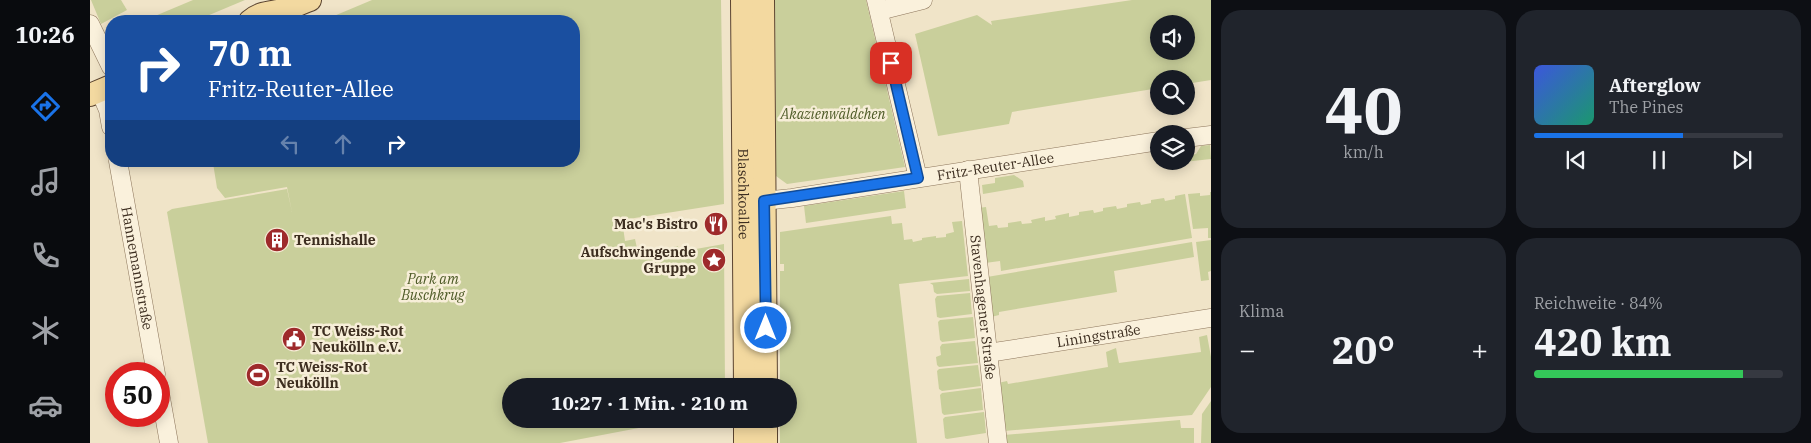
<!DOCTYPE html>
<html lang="de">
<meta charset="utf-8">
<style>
:root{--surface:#171b24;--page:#20242c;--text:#f1f3f6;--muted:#9ea1a6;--line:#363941;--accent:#1a73e8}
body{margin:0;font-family:"IBM Plex Serif",serif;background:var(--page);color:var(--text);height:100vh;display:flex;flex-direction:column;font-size:19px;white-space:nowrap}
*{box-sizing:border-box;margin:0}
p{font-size:16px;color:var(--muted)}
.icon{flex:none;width:28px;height:28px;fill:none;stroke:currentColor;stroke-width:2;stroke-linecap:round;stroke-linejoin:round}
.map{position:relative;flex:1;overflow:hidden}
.details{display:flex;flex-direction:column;gap:10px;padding:10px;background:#0d0f14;width:600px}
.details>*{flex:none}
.top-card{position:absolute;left:15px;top:15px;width:475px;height:152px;border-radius:20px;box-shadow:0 2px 12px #0003;background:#1a4fa0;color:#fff;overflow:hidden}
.controls{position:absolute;left:1060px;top:15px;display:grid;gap:10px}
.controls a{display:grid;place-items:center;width:45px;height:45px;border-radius:50%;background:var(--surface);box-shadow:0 2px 12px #0003;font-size:25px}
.speed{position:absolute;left:15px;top:362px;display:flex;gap:10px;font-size:25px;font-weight:700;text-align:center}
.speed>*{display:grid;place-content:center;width:65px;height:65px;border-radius:50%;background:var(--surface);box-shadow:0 2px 12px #0003;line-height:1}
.speed .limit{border:8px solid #d22;background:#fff;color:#111}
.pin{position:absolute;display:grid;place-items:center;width:42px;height:42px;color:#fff;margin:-21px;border-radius:10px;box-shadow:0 2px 8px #0006}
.me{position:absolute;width:55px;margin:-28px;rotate:0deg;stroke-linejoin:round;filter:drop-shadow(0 0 4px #0008)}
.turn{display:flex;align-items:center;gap:18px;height:105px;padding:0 20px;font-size:22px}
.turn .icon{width:65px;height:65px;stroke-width:2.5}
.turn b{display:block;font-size:35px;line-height:42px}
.lanes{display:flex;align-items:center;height:48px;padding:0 20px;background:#0003;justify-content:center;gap:25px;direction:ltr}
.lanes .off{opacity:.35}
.big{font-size:38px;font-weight:800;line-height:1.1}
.details .widget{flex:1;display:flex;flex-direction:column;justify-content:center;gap:8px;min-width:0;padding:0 18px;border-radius:20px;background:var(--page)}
.details .dial{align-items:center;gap:0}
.dial b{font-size:65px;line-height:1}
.song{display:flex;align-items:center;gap:15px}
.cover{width:60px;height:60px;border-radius:8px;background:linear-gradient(135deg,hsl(230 70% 55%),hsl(160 70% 35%))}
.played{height:5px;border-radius:2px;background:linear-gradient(90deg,var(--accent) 60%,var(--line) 60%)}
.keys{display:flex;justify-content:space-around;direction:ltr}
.heat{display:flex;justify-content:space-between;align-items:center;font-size:28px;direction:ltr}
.charge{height:8px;border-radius:4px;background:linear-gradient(90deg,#34c759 84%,var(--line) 0)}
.details .tiles{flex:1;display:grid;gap:10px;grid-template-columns:repeat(2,1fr)}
.trip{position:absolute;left:412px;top:378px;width:295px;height:50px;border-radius:25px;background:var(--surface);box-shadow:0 2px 12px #0003;font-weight:800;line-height:50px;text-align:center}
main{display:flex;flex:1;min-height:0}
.dock{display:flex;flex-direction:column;width:90px;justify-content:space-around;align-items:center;background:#090b0e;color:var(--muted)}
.dock .icon{width:35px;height:35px}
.dock .active{color:var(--accent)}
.dock b{font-size:22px;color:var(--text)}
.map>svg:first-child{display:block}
.green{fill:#c9cf9b;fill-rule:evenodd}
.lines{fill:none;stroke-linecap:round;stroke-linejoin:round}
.minor-casing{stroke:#8d765c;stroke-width:19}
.major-casing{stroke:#5b4430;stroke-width:24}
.minor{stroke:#faf1dc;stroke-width:18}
.major{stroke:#f3d9a0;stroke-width:22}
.route-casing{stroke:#114b97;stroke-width:12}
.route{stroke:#1a73e8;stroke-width:9}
.labels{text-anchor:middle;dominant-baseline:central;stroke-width:5;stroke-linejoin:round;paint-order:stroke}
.park-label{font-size:14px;font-style:italic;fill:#4d5a26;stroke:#f7eed8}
.street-label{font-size:14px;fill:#3d2e20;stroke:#f7eed8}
.poi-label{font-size:14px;font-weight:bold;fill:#3d2e20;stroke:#f7eed8;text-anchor:start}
</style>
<main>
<nav class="dock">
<b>10:26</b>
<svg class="icon active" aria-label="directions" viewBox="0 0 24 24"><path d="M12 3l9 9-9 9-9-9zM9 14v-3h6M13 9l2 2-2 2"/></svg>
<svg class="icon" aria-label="music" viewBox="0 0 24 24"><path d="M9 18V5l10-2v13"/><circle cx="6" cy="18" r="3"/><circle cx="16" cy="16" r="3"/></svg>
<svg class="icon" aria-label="phone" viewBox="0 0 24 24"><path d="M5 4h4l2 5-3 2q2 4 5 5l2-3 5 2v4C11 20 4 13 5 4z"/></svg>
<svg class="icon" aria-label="climate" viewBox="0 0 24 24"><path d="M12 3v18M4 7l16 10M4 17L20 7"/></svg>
<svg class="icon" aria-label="car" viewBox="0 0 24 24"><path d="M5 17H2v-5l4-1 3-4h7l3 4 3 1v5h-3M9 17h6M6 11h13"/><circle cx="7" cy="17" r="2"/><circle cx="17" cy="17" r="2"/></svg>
</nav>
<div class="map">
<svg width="1121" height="443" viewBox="0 0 1121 443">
<rect width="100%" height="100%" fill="#f0e4c8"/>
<g class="green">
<polygon points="1,0 31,0 37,10 11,24"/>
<polygon points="103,0 155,0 105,21 53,21"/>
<polygon points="282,0 631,0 634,204 532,220 535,241 545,239 548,253 588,246 589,252 634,244 635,386 421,386 421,419 596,419 470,443 118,443 77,212 82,209 197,189 202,212 197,187 135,198 127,188 123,163 120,161 484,161 484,21 232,21"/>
<polygon points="685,0 776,0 815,167 697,184 686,176"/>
<path d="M1042,0H1121V80L1096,84V79H1069V88L922,112L919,124L848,136L825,34L887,15L902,25L901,21ZM1069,24H1096V51H1069Z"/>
<polygon points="1120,145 1121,159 1076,164 1076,161 1096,161 1096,156 1106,154 1111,146"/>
<polygon points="924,175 933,181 934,187 893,194 892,185 905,183 905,178"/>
<polygon points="814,191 816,208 716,223 714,206"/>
<polygon points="1120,192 1121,192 1121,238 1118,238 1118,228 1103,229 1098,194 1110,193 1110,196 1120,195"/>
<polygon points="1095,194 1102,238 911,271 910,261 895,263 888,208 896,207 899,226 907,225 908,228 918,227 918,223 931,221 932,224 942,223 941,220 955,217 955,221 966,219 965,216 979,213 979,217 989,215 989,212 1003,210 1004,213 1013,211 1013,208 1026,206 1027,209 1037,207 1037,204 1050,202 1051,205 1061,203 1061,200 1074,198 1075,201 1085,199 1085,196"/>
<polygon points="801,216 802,224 812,223 814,240 822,239 823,242 832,240 832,238 846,236 846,238 856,237 856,234 864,232 862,222 872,221 878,276 809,284 827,443 690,443 690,419 699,419 699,386 690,386 690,271 694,271 694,264 690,264 690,232"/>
<polygon points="1121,240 1121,271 1118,272 1119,280 1111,281 1106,242"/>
<polygon points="1102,242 1104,257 1024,271 1027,292 909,312 909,315 901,317 897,277"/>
<polygon points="879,279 880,291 847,294 844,292 843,285 840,283"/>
<polygon points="880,293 882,314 850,318 847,317 845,299 847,296"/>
<polygon points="883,317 885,338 852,342 850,340 848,322 850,320"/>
<polygon points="1117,335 1121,357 1121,387 1102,415 914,431 908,383 917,381 918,384 1018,367 1016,352 1026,348 1029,363 1111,352 1109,337"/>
<polygon points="885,341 888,363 849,367 847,365 846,357 851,355 850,347 852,344"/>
<polygon points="888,365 891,386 852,391 849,389 847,371 849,369"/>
<polygon points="891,388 893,410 854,415 852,413 850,395 852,393"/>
<polygon points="1121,401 1121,443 1111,443 1112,414"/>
<polygon points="894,412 896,433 857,439 855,438 853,419 855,417"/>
<polygon points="1090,420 1091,428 1104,428 1104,443 915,443 914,435"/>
</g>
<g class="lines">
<g class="minor-casing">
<g id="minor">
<polyline points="786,0 828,178"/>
<polyline points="789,11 833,0"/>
<polyline points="0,24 21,67"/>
<polyline points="10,91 18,110 21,127"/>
<polyline points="1096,138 1121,135"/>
<path id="s1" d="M28,161L66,374"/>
<path id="s2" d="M878,170L908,443"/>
<path id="s3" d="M664,202L702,198L1069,141"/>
<path id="s4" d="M898,353L1121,318"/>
<polyline points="69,387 79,443"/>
</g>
</g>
<g class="major-casing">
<g id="major">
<path id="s5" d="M652,0L655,386"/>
<polyline points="673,0 676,386"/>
<path d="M160,21C171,11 183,13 197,9C205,6 212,3 220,0"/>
<polyline points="0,95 21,86"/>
<polyline points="655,419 655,443"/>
<polyline points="676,419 676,443"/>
</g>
</g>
<use href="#minor" class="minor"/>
<use href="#major" class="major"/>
</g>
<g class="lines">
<g class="route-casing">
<polyline id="route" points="676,328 674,201 828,178 801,63"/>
</g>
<use href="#route" class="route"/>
</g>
<defs>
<g id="restaurant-disc" transform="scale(1.25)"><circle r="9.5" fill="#9e2a2b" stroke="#f7eed8"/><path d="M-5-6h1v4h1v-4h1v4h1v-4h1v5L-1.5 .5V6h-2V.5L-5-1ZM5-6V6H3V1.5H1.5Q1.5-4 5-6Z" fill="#fff"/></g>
<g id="building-disc" transform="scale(1.25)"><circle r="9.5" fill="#9e2a2b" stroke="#f7eed8"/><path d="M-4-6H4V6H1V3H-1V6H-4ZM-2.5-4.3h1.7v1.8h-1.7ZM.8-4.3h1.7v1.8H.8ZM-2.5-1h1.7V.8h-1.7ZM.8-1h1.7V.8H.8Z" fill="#fff"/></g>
<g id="sight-disc" transform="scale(1.25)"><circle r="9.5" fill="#9e2a2b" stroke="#f7eed8"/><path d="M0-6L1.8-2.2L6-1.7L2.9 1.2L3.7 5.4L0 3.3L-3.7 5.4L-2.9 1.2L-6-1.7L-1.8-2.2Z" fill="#fff"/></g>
<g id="civic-disc" transform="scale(1.25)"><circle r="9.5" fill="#9e2a2b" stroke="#f7eed8"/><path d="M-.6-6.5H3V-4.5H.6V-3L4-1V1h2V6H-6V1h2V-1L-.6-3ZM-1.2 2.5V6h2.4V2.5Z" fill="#fff"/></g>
<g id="stadium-disc" transform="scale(1.25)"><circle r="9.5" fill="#9e2a2b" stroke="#f7eed8"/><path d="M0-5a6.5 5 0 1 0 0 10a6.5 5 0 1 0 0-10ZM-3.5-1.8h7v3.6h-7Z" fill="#fff"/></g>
</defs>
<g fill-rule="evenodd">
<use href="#restaurant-disc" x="626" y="224"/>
<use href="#building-disc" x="187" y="240"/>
<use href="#sight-disc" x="624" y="260"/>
<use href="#civic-disc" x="204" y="339"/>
<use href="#stadium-disc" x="168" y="375"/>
</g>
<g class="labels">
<g class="park-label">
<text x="743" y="114">Akazienwäldchen</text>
<text x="343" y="279">Park am<tspan x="343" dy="16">Buschkrug</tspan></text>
</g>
<g class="street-label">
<text stroke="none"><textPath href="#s3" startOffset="244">Fritz-Reuter-Allee</textPath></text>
<text stroke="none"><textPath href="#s5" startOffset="194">Blaschkoallee</textPath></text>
<text stroke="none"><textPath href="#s1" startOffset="109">Hannemannstraße</textPath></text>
<text stroke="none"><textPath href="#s2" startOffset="138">Stavenhagener Straße</textPath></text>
<text stroke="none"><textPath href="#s4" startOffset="112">Liningstraße</textPath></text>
</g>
<g class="poi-label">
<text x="608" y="224" text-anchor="end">Mac's Bistro</text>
<text x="204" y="240">Tennishalle</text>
<text x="606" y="252" text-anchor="end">Aufschwingende<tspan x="606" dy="16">Gruppe</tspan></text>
<text x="222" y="331">TC Weiss-Rot<tspan x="222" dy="16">Neukölln e.V.</tspan></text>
<text x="186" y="367">TC Weiss-Rot<tspan x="186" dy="16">Neukölln</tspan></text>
</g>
</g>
</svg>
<div class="controls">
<a><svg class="icon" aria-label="sound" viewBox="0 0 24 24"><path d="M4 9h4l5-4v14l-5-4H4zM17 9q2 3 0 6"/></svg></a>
<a><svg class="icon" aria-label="search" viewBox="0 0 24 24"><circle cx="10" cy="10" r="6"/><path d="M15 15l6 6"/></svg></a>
<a><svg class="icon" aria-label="layers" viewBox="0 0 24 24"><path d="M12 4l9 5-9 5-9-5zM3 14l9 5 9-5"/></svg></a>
</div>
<div class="speed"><div class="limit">50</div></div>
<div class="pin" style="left:801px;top:63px;background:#d93025"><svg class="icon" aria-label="arrive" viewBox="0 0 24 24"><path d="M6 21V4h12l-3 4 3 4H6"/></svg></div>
<svg class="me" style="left:676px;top:328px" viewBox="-20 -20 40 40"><circle r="17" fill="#1a73e8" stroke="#fff" stroke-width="3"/><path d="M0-11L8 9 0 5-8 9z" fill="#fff"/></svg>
<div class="trip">10:27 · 1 Min. · 210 m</div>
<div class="top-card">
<div class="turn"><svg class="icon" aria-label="right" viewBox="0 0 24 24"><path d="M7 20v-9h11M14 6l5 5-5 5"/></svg><div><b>70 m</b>Fritz-Reuter-Allee</div></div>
<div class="lanes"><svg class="icon off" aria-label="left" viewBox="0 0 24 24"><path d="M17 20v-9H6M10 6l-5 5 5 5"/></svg><svg class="icon off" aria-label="ahead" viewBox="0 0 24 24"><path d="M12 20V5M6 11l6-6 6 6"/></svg><svg class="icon" aria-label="right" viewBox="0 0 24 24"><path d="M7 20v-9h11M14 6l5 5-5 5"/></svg></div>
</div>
</div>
<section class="details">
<div class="tiles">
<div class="widget dial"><b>40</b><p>km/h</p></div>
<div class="widget">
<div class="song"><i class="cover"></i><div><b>Afterglow</b><p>The Pines</p></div></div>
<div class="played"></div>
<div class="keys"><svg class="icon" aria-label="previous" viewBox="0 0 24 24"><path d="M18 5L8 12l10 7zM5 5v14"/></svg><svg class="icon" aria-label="pause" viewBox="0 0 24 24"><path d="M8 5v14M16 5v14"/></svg><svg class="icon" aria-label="next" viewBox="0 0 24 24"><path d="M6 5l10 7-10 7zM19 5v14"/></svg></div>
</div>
<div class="widget"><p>Klima</p>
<div class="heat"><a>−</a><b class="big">20°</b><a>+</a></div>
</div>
<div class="widget"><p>Reichweite · 84%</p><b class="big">420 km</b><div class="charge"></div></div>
</div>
</section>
</main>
